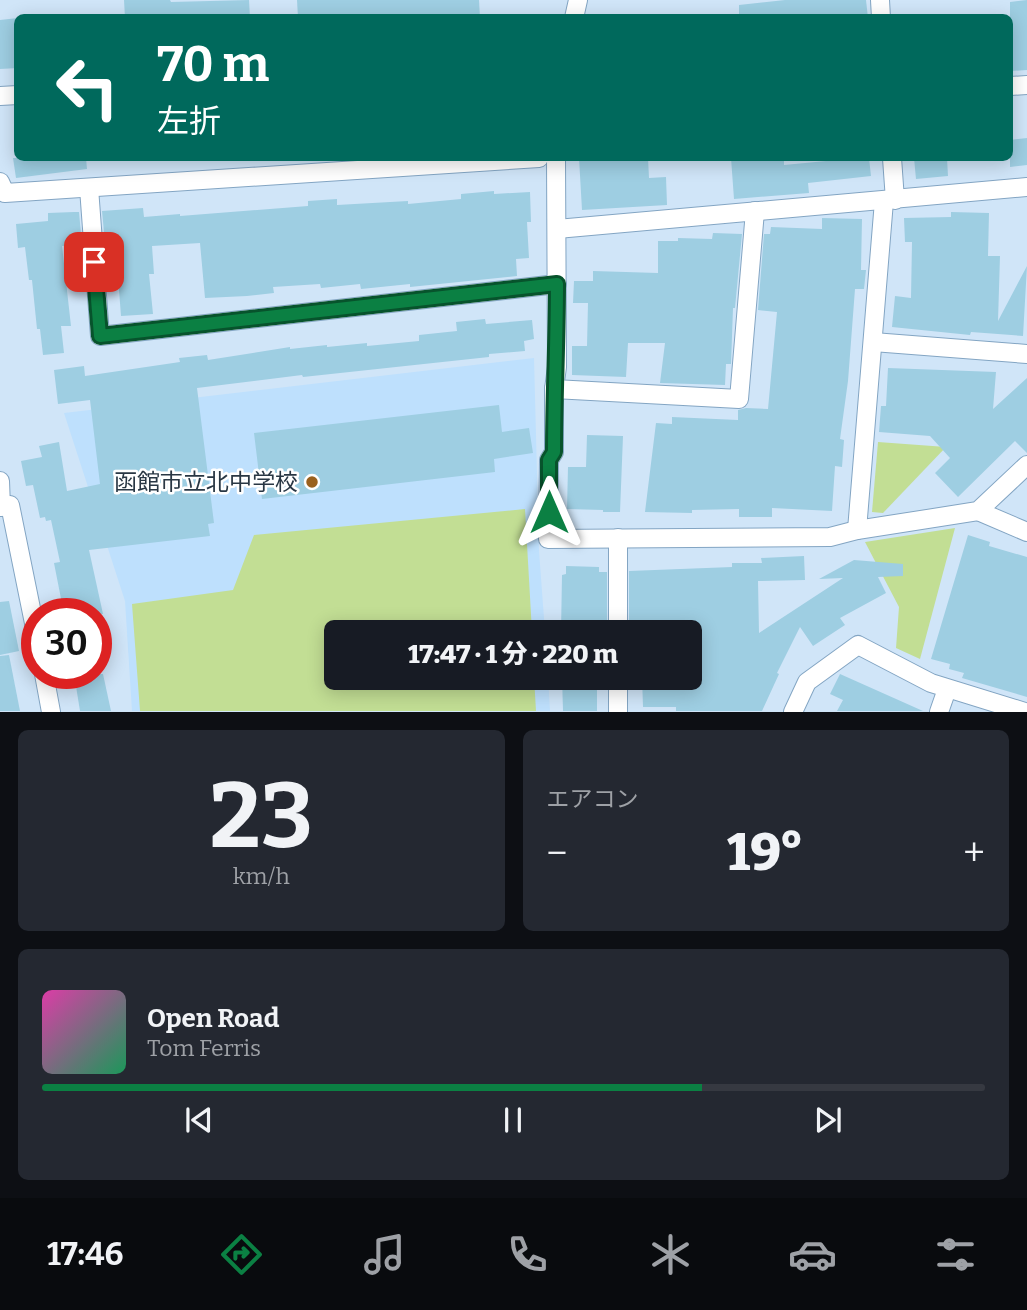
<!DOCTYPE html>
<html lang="ja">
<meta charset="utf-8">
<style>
:root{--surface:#171b24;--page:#242831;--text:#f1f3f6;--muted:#9ea1a6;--line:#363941;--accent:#0b8043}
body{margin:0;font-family:Bitter,"Noto Sans JP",serif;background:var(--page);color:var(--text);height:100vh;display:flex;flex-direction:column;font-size:26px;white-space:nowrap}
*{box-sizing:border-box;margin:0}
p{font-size:23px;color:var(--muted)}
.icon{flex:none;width:38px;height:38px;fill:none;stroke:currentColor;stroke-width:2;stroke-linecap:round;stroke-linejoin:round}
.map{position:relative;height:712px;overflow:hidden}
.side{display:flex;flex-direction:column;gap:18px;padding:18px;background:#0d0f14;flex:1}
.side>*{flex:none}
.guide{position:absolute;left:14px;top:14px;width:999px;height:147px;border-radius:10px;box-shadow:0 4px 18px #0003;background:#00695c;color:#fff;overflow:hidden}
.speed{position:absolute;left:21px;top:598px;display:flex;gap:14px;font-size:35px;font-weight:700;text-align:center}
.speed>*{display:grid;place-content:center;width:91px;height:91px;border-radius:50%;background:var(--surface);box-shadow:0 4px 18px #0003;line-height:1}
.speed .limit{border:10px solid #d22;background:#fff;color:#111}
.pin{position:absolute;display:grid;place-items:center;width:60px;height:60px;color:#fff;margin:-30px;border-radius:14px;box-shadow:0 4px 10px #0006}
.me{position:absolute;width:77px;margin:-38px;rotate:0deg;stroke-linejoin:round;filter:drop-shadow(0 0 5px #0008)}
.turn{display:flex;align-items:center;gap:24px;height:147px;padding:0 28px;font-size:32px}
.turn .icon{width:91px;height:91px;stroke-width:2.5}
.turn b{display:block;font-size:49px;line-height:60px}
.big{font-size:52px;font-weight:800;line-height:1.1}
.side .card{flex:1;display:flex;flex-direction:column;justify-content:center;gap:10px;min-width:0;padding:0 24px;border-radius:10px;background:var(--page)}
.side .dial{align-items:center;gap:0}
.dial b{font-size:91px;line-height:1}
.song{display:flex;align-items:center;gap:21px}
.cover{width:84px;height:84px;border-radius:10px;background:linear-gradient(135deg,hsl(320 70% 55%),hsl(150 70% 35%))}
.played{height:7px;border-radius:4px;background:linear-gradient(90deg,var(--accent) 70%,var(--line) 70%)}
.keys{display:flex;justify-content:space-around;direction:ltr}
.heat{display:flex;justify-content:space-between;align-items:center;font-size:38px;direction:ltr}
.side .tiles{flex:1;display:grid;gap:18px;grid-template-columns:1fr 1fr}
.card:last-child{grid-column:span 2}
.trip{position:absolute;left:324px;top:620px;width:378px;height:70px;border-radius:10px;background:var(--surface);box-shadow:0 4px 18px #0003;font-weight:800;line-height:70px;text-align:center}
.dock{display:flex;height:112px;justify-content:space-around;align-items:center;background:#090b0e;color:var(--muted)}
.dock .icon{width:49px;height:49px}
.dock .current{color:var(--accent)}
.dock b{font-size:32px;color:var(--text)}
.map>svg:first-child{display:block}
.built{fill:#bee0fd}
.green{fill:#c2de94}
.building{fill:#9ecee2}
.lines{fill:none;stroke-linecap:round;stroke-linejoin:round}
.street-casing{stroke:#83a5c3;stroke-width:20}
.street{stroke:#fff;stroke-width:18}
.route-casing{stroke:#07532c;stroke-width:18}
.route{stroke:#0b8043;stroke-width:12}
.poi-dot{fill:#9a611e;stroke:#fff;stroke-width:2.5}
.labels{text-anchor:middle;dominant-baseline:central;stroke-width:5;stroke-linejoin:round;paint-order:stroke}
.poi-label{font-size:23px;fill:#293744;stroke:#fff;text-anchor:end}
</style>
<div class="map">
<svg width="1027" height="712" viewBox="0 0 1027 712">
<rect width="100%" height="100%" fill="#d0e5f8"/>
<polygon class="built" points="534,358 539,551 545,632 336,632 336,677 548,677 550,711 132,711 125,601 64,413"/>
<g class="green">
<polygon points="878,442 946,447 883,513 872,512"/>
<polygon points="525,509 532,632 336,632 336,677 534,677 536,711 140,711 132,604 233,590 254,535"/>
<polygon points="955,528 920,659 896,648 899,607 865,542"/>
</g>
<g class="building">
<polygon points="124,0 170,0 171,2 249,0 250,18 125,18"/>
<polygon points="297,0 479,0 480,18 298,18"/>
<polygon points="785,0 866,0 868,18 739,18 739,5"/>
<polygon points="1027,0 1027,70 1010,71 1010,2"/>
<polygon points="18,18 18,68 0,69 0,20"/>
<polygon points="1027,138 1027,165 1010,167 1010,140"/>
<polygon points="13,158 86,158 87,169 16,178"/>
<polygon points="579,158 648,158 649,178 666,177 667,205 582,210"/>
<polygon points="731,158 784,158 784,165 826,161 825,158 869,158 871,176 808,183 809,193 734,199"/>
<polygon points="914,158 947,158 948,176 916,179"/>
<polygon points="494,191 494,194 530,192 531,222 527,222 529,258 516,259 517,276 410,287 410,284 361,289 360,284 321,288 320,284 273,287 274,293 247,296 205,298 200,243 152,246 154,274 149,274 153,314 121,316 118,277 114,277 110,232 104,232 102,211 143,208 144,217 180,214 180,216 308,206 308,201 337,199 337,205 408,201 408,204 461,199 461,194"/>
<polygon points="74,212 79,212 81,234 75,234 76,245 62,246 71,326 61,326 64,353 43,355 40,329 37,329 32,280 29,280 25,247 18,248 16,224 48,221 48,213"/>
<polygon points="951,212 989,213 988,256 1000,256 998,321 1027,266 1023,336 971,332 970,335 892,327 895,296 911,298 912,242 905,242 904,218 951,217"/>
<polygon points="822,218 862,219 861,270 866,270 864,289 855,289 848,381 840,439 844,440 842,467 835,466 832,511 772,508 772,517 739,517 739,509 692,510 692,513 645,512 656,423 672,424 672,417 738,420 738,410 746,408 768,409 777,312 758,310 764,234 770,234 771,227 822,229"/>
<polygon points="713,233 742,234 735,308 733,308 731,364 726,364 725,385 660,383 665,343 628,343 626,377 572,375 572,346 587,346 588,303 573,303 574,281 593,281 593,271 658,273 658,241 678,241 678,238 712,239"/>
<polygon points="485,319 486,324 532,320 534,339 524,341 525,351 489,354 489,357 303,377 302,375 197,388 214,523 208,524 210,536 89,550 103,614 64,614 54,563 60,562 51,520 46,521 45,517 40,518 33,485 26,486 21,461 42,457 39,446 59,442 67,491 100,484 90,400 58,404 54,370 84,366 85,376 180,362 179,358 207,355 208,360 290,347 290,349 327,345 327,347 367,343 367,346 419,341 419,335 457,331 456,322"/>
<polygon points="888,368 996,372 993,409 1027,378 1027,453 1015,441 958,497 935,473 950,458 930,436 879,432 881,406 886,406"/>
<polygon points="499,405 502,432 529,428 533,453 494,459 495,472 262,499 254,433"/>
<polygon points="587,435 623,436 620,512 603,512 603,510 567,509 568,467 586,467"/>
<polygon points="968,535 990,542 989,546 1027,557 1027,697 962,678 964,673 949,669 950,664 931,659"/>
<polygon points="804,556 805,580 758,581 759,633 843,578 819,579 854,560 903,564 903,576 878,577 886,593 840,618 845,625 813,646 800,627 777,673 779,674 762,711 676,711 676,707 643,707 642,677 690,677 690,632 629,632 629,571 732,567 732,563 762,563 761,558"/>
<polygon points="566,566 599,567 599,572 607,572 607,632 561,632 562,575 566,574"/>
<polygon points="9,601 19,651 0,655 0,602"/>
<polygon points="9,655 20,711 0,711 0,656"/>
<polygon points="74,674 103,674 111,711 80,711"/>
<polygon points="840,674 923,711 837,711 843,700 830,694"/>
<polygon points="562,677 597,677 597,711 563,711"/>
</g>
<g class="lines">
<g class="street-casing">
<g id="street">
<polyline points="880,0 881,18"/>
<polyline points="574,18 578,0"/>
<polyline points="1010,86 1027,85"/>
<polyline points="0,96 18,95"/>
<polyline points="556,158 557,367 554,389 554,452 549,460 548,539 830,537 857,530 978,511 1027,465"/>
<polyline points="892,158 895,200"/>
<polyline points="0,182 5,193 539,158"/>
<polyline points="89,188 100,336 557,284"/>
<polyline points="557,229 1027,187"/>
<polyline points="873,342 1027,354"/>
<polyline points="554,389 739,399 755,211"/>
<polyline points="0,481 1,507"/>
<polyline points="0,507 10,505 37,638"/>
<polyline points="978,511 1027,532"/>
<polyline points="857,530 884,201"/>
<polyline points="618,538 618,632"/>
<polyline points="44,674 51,712"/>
<polyline points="618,677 618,712"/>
<polyline points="793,712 807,682 858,645 931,683 1025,712"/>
<polyline points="939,712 947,689"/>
</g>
</g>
<use href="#street" class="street"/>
</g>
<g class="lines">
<g class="route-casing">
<path id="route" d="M94,262L100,336L557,284C557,340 554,396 554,452L549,460V512"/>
</g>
<use href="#route" class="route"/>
</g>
<circle class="poi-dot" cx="312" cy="482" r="7"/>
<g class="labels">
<g class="poi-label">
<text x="298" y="482">函館市立北中学校</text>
</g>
</g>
</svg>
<div class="speed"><div class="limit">30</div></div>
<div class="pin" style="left:94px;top:262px;background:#d93025"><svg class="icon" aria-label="arrive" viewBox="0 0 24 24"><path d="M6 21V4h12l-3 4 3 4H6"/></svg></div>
<svg class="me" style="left:549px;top:512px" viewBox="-20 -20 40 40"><path d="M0-17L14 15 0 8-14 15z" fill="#0b8043" stroke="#fff" stroke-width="4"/></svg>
<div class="trip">17:47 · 1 分 · 220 m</div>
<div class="guide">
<div class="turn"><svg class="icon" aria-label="left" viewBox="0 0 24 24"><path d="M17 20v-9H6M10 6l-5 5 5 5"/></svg><div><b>70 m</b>左折</div></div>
</div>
</div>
<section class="side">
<div class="tiles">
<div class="card dial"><b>23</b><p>km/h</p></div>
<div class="card"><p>エアコン</p>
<div class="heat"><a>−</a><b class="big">19°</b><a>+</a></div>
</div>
<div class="card">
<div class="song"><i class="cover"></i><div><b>Open Road</b><p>Tom Ferris</p></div></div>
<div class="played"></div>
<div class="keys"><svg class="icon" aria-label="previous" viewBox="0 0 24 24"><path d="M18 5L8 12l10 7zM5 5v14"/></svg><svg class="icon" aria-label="pause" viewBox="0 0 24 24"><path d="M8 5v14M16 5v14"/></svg><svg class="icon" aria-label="next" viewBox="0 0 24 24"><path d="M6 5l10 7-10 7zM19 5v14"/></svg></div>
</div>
</div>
</section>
<nav class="dock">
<b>17:46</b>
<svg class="icon current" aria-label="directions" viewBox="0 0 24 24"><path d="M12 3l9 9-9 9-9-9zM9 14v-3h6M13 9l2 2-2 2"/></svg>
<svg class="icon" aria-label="music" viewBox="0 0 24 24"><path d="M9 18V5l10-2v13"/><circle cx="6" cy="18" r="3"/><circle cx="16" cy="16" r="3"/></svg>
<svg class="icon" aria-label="phone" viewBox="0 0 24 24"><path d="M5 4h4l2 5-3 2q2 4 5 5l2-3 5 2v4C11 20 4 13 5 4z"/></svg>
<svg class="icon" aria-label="climate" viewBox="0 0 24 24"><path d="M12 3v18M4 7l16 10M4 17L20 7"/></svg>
<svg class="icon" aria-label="car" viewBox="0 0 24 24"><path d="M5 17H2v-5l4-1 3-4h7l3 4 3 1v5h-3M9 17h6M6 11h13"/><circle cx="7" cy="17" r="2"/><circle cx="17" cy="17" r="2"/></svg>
<svg class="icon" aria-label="filters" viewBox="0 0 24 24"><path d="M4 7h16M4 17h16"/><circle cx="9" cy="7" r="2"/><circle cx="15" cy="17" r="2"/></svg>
</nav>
